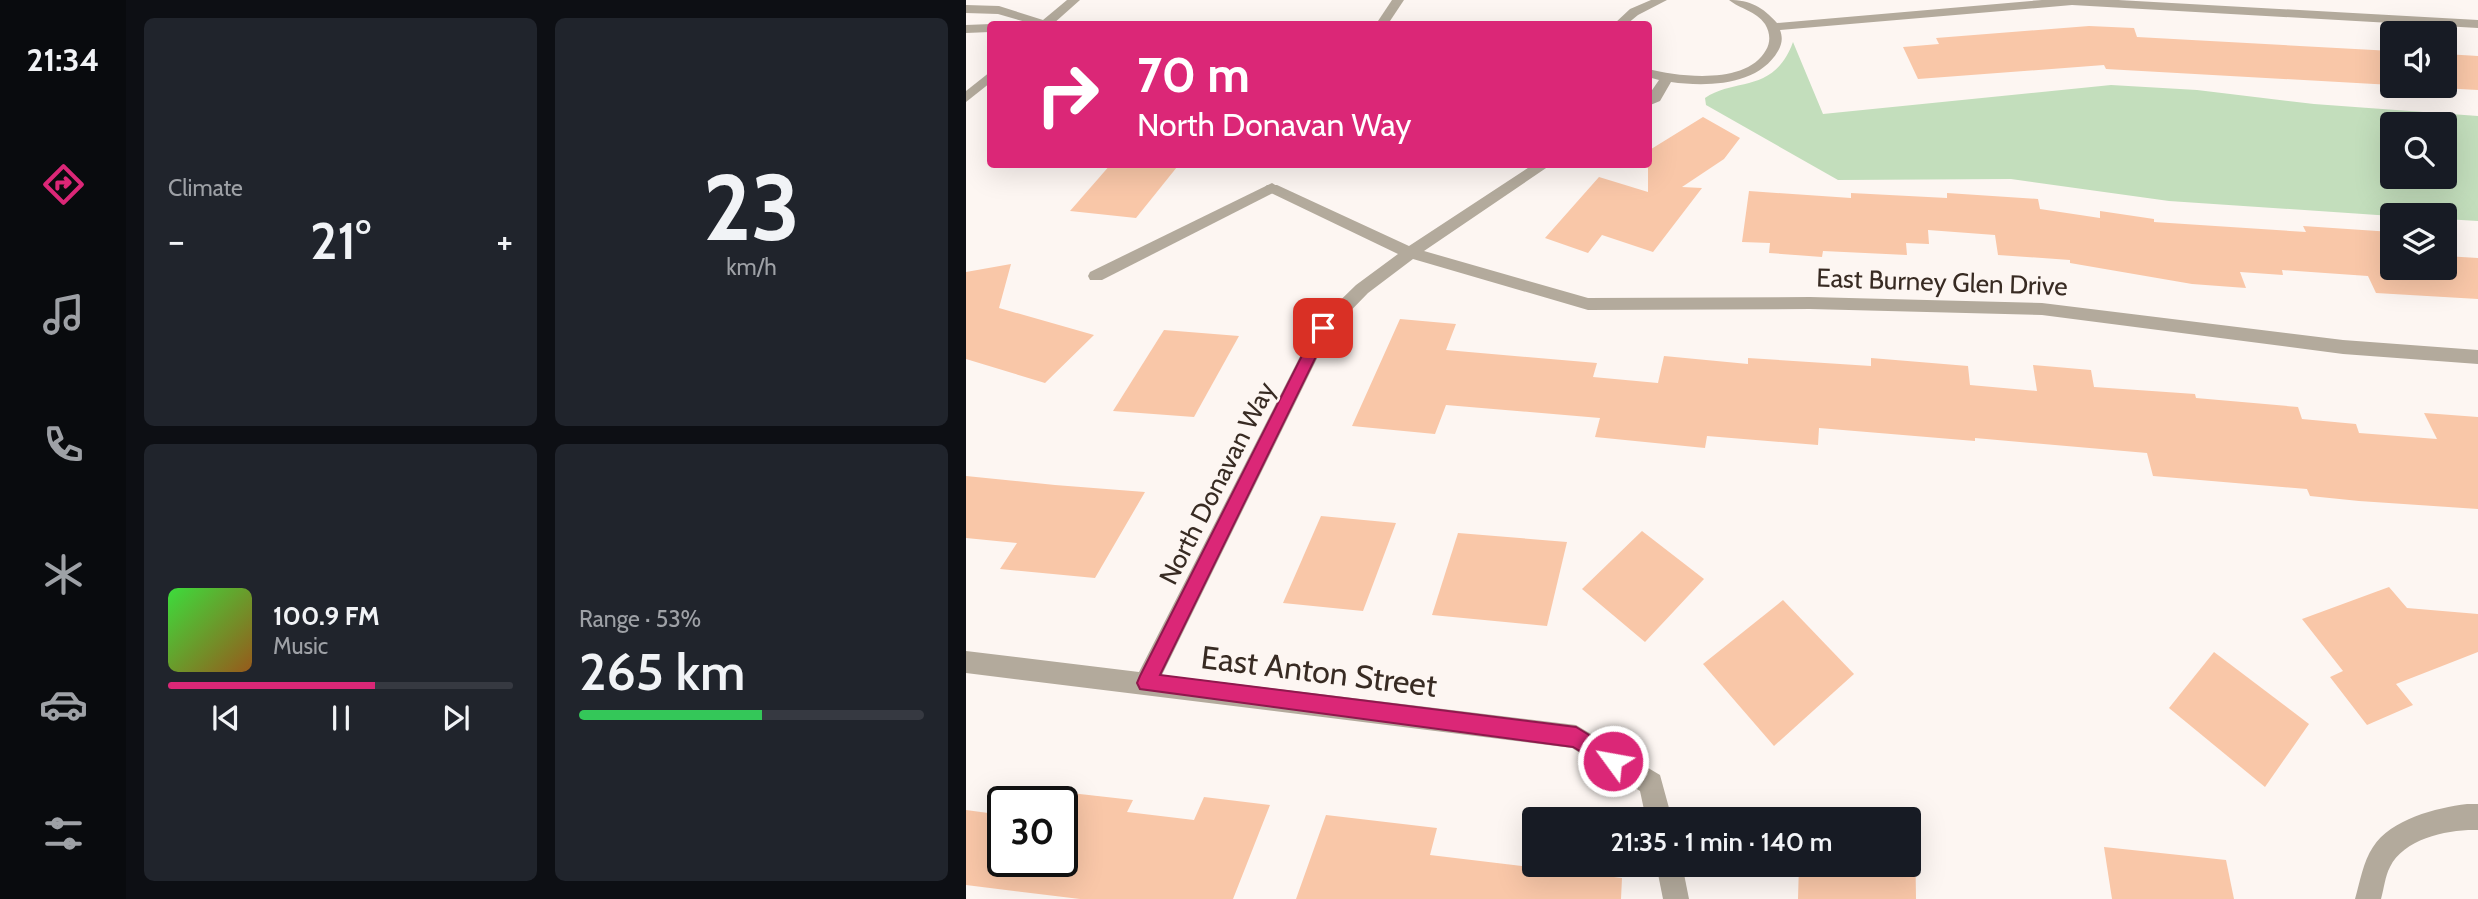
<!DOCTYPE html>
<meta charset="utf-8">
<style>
:root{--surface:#171b24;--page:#20242c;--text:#f1f3f6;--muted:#9ea1a6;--line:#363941;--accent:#db2777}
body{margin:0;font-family:Cabin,sans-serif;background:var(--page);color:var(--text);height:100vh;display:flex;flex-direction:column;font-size:26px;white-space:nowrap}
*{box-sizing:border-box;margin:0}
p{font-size:23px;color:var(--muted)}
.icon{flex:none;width:38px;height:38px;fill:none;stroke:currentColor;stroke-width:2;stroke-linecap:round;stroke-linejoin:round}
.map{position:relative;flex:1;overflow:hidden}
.details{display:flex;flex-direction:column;gap:18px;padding:18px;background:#0d0f14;width:840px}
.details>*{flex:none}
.guide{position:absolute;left:21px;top:21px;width:665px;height:147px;border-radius:7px;box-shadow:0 7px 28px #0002;background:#db2777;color:#fff;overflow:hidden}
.tools{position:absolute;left:1414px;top:21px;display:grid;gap:14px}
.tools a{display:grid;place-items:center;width:77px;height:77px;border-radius:7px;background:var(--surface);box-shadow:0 7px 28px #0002;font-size:35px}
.speed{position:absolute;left:21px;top:786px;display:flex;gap:14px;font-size:35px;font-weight:700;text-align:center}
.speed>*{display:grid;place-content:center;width:91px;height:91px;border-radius:50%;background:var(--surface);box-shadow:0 7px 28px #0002;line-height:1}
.speed .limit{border:4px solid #111;border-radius:10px;background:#fff;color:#111}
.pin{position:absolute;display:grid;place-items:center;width:60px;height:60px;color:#fff;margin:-30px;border-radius:14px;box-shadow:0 4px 10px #0006}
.me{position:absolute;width:77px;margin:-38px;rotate:302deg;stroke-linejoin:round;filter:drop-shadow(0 0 5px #0008)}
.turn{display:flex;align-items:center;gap:24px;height:147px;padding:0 35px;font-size:32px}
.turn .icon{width:91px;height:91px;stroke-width:2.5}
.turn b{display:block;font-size:49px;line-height:60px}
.big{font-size:52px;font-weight:600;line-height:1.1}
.details .card{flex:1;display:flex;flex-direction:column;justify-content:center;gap:10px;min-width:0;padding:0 24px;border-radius:10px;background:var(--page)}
.details .dial{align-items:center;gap:0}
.dial b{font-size:91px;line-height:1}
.song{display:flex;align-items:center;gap:21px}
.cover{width:84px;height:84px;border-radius:10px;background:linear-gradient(135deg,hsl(120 70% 55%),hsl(30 70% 35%))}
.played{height:7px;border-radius:4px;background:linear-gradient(90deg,var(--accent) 60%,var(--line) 60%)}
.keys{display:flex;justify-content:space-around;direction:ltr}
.heat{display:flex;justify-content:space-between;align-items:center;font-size:38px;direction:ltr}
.charge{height:10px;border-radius:5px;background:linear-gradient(90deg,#34c759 53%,var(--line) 0)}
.details .tiles{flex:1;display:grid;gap:18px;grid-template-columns:repeat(2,1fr)}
.trip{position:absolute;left:556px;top:807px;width:399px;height:70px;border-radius:7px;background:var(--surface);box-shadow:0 7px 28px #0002;font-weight:600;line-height:70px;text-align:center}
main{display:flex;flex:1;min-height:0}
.tabs{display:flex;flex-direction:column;width:126px;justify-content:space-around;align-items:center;background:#090b0e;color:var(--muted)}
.tabs .icon{width:49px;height:49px}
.tabs .current{color:var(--accent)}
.tabs b{font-size:32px;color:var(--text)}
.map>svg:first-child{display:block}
.green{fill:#c3debc;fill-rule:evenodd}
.building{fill:#f9c7a8}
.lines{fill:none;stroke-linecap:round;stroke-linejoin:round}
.service{fill:#b3aa9c;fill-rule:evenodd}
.minor{fill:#b3aa9c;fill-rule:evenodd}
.route{fill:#db2777;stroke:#8e194d;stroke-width:2}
.labels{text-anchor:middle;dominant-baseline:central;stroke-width:5;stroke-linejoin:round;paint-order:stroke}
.street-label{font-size:26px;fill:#382b23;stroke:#fdf6f2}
.near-street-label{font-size:32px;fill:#382b23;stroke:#fdf6f2}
</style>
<main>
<nav class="tabs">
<b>21:34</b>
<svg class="icon current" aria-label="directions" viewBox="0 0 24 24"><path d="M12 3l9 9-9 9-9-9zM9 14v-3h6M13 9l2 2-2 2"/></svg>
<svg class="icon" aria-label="music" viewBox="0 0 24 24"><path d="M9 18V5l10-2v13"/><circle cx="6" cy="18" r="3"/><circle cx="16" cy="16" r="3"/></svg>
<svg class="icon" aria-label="phone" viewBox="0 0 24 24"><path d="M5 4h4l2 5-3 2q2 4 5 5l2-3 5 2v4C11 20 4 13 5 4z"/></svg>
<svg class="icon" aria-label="climate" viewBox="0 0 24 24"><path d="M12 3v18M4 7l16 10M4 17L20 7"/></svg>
<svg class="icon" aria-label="car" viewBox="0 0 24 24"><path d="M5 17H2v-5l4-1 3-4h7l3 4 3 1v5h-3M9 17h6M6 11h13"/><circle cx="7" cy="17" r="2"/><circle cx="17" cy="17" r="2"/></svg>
<svg class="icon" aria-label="filters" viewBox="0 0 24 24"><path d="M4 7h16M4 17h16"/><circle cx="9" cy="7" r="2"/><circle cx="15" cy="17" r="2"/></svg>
</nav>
<section class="details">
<div class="tiles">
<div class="card"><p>Climate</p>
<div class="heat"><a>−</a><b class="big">21°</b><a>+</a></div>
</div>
<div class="card dial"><b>23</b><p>km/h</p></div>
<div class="card">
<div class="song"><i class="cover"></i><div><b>100.9 FM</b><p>Music</p></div></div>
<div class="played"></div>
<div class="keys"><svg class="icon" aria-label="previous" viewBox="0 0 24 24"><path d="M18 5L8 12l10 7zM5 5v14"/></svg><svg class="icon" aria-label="pause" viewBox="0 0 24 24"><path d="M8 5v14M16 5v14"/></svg><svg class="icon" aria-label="next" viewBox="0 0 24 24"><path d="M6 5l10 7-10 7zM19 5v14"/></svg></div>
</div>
<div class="card"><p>Range · 53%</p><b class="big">265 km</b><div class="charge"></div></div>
</div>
</section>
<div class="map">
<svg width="1512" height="899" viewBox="0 0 1512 899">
<rect width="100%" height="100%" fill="#fdf6f2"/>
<path class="green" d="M827,42L857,114L1145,85L1231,90L1348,104L1512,116V221L1479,219V215L1426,216L1203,201L1045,179L872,180L740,105L739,98C770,77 808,94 827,42ZM1426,124H1479V177H1426Z"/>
<g class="building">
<polygon points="1123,26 1168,28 1171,37 1426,51 1426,85 1140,69 1138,65 952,79 937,47 973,44 970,38"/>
<polygon points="1479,54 1512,56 1512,90 1439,86 1479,86"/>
<polygon points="737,117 774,138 758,159 716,187 736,188 687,252 636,235 622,253 579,238 633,177 682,192 682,151"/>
<polygon points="145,164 182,164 211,167 170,218 104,211"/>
<polygon points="783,191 885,198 885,193 981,198 981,193 1072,199 1074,209 1134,218 1134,211 1188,219 1188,222 1340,232 1337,226 1426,232 1426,268 1479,268 1479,256 1512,258 1512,299 1410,293 1402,276 1316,270 1317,275 1274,272 1280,288 1226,284 1104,263 1104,260 1032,255 1029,235 962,230 963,244 940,243 941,255 857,251 856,257 803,253 804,243 776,242"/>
<polygon points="45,264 33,308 128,335 79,383 0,359 0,272"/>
<polygon points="434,319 490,324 480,350 631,363 627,377 692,383 698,356 782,364 782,358 905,366 905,358 1002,366 1004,385 1071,391 1067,365 1125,370 1128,387 1229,394 1230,398 1332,407 1336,419 1390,424 1393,433 1471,439 1458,413 1512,417 1512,509 1393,501 1344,496 1341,489 1187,476 1181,453 1009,438 1009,441 853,428 852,445 741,436 739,448 629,437 634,418 480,405 469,434 386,426"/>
<polygon points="198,330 273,336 228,417 147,411"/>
<polygon points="0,476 89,485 179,492 129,578 34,569 51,543 0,538"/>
<polygon points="355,516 430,523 397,611 317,603"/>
<polygon points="676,531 738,579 679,642 616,589"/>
<polygon points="492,533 601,542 581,626 466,615"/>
<polygon points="1423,587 1441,608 1512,614 1512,652 1430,684 1447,705 1401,725 1364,677 1377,671 1336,619"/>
<polygon points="817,600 888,674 808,746 737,664"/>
<polygon points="1248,652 1343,724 1299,787 1203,708"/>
<polygon points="96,792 167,800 161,812 228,820 238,797 304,805 267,899 114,899 0,885 0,810 37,815 37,861 96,861"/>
<polygon points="360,815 471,828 464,855 656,878 655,899 330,899"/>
<polygon points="943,829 949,829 950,899 832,899 833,864 943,864"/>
<polygon points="1138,847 1260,860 1268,899 1146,899"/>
</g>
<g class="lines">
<polygon class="service" points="306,183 314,188 311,191 136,280 124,280 122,276 124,272"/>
<g class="minor">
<polygon points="101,0 114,0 87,24 67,24 32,14 0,13 0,5 33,6 77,20"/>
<polygon points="426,0 438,0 422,24 410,24"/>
<polygon points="685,0 701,0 672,15 661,24 648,24 664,9"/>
<path d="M763,0C784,0 797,7 811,23L1076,0H1152L1512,20V28L1106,5L814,30C817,38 816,44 812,51C792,86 740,87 705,82L694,101L682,106V96L693,80L682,77V69C714,77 781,85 800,50C805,42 804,32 799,24C790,11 774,9 763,0Z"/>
<polygon points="25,24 24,32 0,33 0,25"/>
<polygon points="24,72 24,83 0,102 0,91"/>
<polygon points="568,164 586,164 458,251 622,298 844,297 1076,303 1377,340 1512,350 1512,364 1377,354 1076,315 844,309 622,310 447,259 402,293 364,332 196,675 610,725 694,775 706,819 680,819 674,791 606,748 0,673 0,651 173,672 351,323 390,285 432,254 301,191 298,188 301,185 311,185 443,246"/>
<path d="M1501,804H1512V830C1483,829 1438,838 1424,867C1419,876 1418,889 1415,899H1389C1394,882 1397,862 1407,847C1425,819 1470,808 1501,804Z"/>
<polygon points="690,864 716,864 723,899 697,899"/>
</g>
</g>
<polygon class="route" points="357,323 364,328 194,675 610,727 654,754 657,761 654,768 647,771 607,747 174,689 171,683 174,676 350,328"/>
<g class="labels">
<g class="street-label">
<text transform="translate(976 282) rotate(2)">East Burney Glen Drive</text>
<text transform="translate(251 483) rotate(-63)">North Donavan Way</text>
</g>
<g class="near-street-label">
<text transform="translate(353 671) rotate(7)">East Anton Street</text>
</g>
</g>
</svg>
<div class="tools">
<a><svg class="icon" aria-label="sound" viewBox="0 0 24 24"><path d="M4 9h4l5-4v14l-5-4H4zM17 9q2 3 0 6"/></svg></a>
<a><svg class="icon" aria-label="search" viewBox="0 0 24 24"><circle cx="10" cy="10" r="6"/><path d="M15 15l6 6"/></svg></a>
<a><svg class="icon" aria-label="layers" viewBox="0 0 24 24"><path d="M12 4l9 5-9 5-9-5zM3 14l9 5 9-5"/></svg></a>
</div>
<div class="speed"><div class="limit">30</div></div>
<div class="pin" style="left:357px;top:328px;background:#d93025"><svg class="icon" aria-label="arrive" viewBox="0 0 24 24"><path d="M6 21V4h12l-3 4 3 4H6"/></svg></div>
<svg class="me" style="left:647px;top:761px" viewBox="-20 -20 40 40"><circle r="17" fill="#db2777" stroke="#fff" stroke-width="3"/><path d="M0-11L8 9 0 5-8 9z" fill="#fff"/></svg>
<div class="trip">21:35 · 1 min · 140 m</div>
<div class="guide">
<div class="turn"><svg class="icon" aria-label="right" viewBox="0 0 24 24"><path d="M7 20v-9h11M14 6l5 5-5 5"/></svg><div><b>70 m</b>North Donavan Way</div></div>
</div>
</div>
</main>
